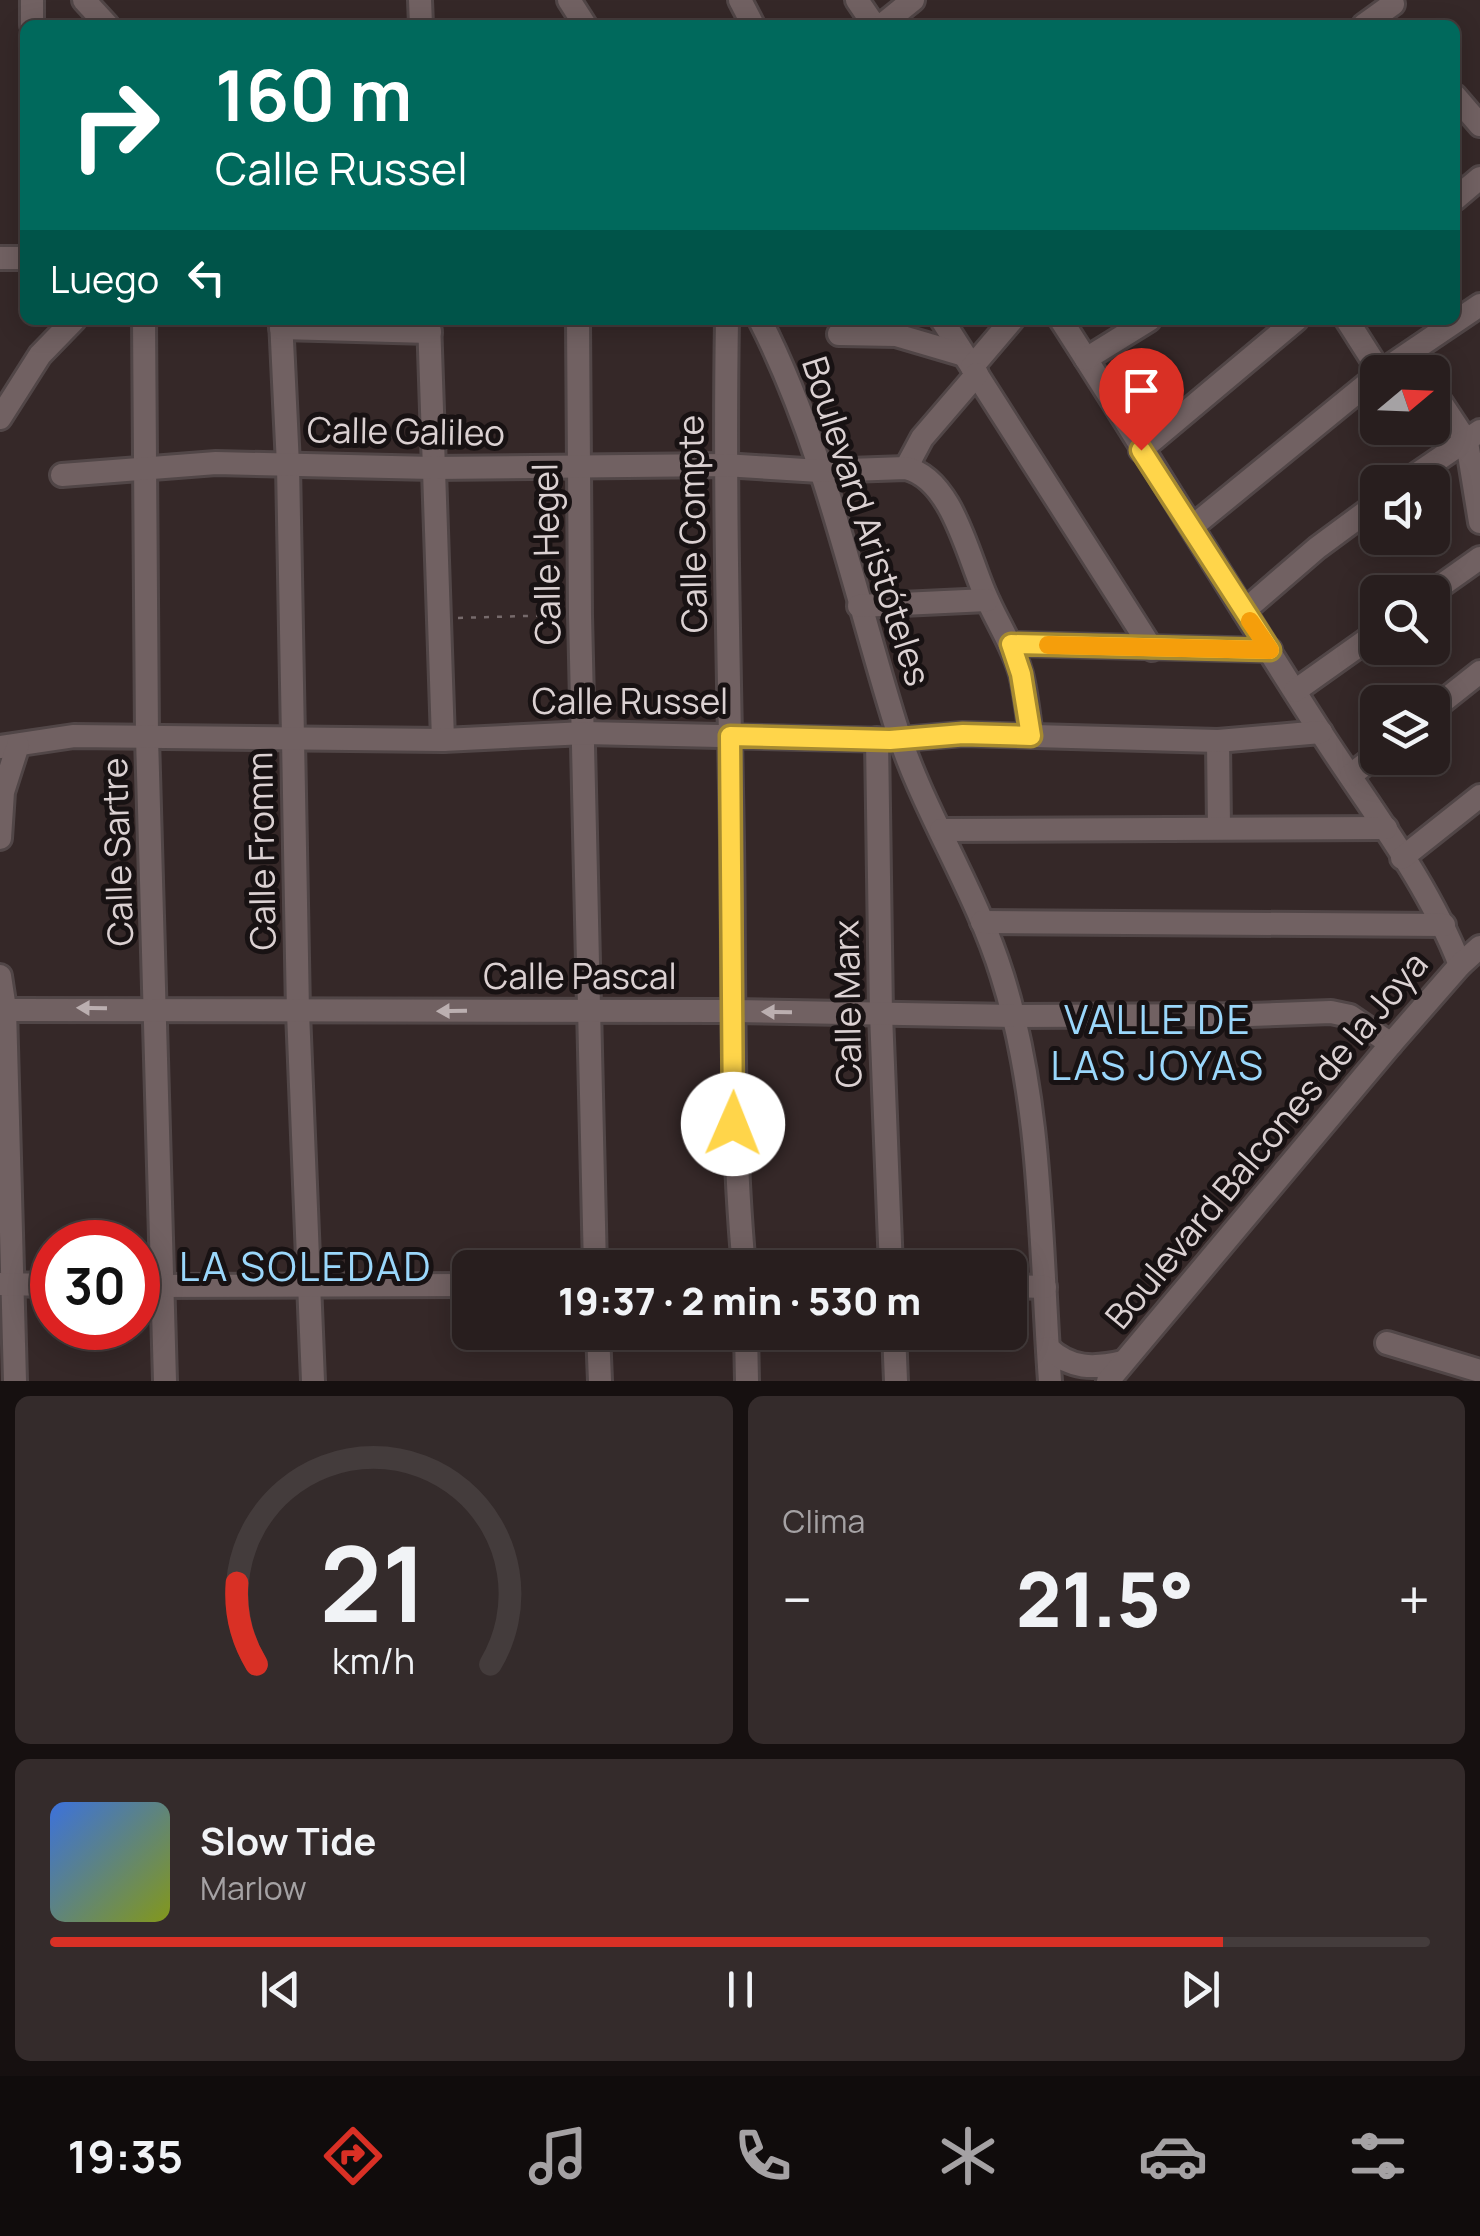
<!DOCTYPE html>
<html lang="es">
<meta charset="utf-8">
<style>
:root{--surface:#281e1e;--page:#342b2b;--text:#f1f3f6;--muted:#a5a2a4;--line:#443c3c;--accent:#d93025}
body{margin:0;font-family:Manrope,sans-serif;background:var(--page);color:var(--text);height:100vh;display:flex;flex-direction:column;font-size:38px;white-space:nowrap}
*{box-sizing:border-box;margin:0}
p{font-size:32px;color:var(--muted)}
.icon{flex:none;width:55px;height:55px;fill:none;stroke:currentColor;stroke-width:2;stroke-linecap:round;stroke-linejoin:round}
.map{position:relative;height:1381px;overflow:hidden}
.side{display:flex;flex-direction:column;gap:15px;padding:15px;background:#161010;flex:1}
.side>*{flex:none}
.top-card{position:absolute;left:20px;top:20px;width:1440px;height:305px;border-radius:15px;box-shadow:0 5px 25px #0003,0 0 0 2px var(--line);background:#00695c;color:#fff;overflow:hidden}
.needle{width:65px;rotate:71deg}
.buttons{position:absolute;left:1360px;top:355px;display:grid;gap:20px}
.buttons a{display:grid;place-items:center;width:90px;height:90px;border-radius:15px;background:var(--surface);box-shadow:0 5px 25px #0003,0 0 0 2px var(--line);font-size:50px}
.speed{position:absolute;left:30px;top:1220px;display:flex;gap:20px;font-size:50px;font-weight:700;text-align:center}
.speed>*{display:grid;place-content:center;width:130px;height:130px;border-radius:50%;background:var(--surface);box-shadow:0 5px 25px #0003,0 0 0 2px var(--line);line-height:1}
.speed .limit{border:15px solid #d22;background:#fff;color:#111}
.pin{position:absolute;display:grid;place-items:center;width:85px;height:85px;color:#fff;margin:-102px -42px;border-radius:50% 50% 50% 0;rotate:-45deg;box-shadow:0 0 10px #0007}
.pin .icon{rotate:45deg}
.me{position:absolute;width:110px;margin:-55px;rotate:1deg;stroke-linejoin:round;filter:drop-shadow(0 0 8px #0008)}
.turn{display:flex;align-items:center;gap:35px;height:210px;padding:0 30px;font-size:45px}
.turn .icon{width:130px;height:130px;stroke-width:2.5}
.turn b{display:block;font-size:70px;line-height:85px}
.then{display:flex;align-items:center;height:95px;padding:0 30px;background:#0003;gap:20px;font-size:38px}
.big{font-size:75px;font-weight:800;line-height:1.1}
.side .widget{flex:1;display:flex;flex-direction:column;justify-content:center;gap:15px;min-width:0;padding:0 35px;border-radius:15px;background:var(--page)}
.side .dial{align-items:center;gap:0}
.dial svg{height:260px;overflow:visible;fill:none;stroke:var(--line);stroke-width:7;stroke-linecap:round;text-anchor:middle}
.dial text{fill:var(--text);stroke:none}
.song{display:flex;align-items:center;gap:30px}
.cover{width:120px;height:120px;border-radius:15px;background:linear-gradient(135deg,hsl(220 70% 55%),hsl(70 70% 35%))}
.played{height:10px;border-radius:5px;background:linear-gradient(90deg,var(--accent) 85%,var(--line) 85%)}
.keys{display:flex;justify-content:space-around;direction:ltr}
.heat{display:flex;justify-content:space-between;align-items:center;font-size:55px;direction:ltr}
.side .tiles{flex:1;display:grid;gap:15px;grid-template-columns:1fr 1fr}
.widget:last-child{grid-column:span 2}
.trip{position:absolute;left:452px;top:1250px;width:575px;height:100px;border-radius:15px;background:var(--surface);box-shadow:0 5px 25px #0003,0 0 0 2px var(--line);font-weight:800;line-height:100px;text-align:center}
.dock{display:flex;height:160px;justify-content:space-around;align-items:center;background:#100c0c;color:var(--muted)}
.dock .icon{width:70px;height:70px}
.dock .selected{color:var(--accent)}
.dock b{font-size:45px;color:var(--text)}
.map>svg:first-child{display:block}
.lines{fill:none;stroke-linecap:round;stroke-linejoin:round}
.minor-casing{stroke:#514647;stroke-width:28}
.path{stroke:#766a6b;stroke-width:2.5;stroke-dasharray:5 8;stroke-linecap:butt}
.minor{stroke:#716162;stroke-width:22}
.oneway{fill:#bbafb0}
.route-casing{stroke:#a68a30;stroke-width:25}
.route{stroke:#ffd54a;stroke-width:18}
.slow{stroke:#f59e0b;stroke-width:18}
.labels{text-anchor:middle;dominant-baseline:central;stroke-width:10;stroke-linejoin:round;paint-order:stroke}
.street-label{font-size:35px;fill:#dbd1d2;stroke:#181213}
.quarter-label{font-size:40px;letter-spacing:2.5px;fill:#9ad7fb;stroke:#181213}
</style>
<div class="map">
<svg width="1480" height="1381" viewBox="0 0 1480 1381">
<rect width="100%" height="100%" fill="#352828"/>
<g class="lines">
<g class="minor-casing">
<g id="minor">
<polyline points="32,0 32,25"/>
<polyline points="84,0 107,25"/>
<polyline points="420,0 421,25"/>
<polyline points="569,0 585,25"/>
<polyline points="740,0 753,25"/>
<polyline points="857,0 874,25"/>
<polyline points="882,25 913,0"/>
<polyline points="1364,25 1393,4"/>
<polyline points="1455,96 1480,125"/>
<polyline points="1455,199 1480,178"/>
<polyline points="0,258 25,258"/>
<polyline points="144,320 147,737 165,1381"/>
<polyline points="281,320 288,465 298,1012 313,1381"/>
<polyline points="429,320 443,740"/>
<polyline points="578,320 580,615 595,1268"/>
<path d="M727,320C724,495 729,669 732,843C734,985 731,1126 744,1268"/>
<path d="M760,320C824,446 853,588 895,723C922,810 975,888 1002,975C1043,1105 1040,1246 1050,1381"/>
<polyline points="942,320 1152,649"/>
<path d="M1061,320C1149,456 1232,595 1320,731C1369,807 1427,880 1460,965"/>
<polyline points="1347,320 1380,372"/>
<polyline points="281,328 430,332"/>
<polyline points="839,334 896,335 964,355"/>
<polyline points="1086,359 1149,320"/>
<polyline points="972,367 1012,320"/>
<polyline points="1381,372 1480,305"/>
<polyline points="1432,389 1467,442 1480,522"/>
<polyline points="0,418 40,355 74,320"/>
<polyline points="1141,450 1296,320"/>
<polyline points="906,468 922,438 977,374"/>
<path d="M62,475L216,463L433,468L724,465L820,471L906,468C955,480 969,564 989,603C1000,627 1014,648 1021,674C1026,694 1028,715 1031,736"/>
<polyline points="1405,482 1480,431"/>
<polyline points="1192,527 1378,375"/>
<polyline points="1432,592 1480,558"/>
<polyline points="859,606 987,600"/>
<polyline points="1244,611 1317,548 1378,503"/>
<polyline points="1011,644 1270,650"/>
<polyline points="1295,691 1378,632"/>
<polyline points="1432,710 1480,672"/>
<polyline points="877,739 881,1014 891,1268"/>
<polyline points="1218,741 1219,828"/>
<polyline points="0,747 74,736 443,740 585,733 890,740 963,734 1218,741 1321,732"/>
<polyline points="1351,775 1378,754"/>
<polyline points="941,830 1386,828"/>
<polyline points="0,838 3,792 18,745"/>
<polyline points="1402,858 1480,796"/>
<polyline points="982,922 1444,925"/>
<polyline points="0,976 5,1009 15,1381"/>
<polyline points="0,1010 734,1011 1014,1016 1250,1015 1331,1012 1350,1016 1391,1044"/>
<polyline points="0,1284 52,1285"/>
<polyline points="138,1286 470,1285"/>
<polyline points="1010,1286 1045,1287"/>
<polyline points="598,1332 600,1381"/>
<polyline points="746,1332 747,1381"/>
<polyline points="894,1332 896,1381"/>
<polyline points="1387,1343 1480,1371"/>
<path d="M1048,1348C1071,1369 1093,1369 1123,1362"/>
<polyline points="1108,1381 1391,1044 1460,965 1480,947"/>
</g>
</g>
<polyline class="path" points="458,618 560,615"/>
<use href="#minor" class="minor"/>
</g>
<defs><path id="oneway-solid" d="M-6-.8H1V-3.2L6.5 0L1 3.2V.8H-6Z" transform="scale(2.5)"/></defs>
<g class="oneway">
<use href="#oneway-solid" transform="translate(92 1008) rotate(-179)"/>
<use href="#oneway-solid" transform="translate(452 1011) rotate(179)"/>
<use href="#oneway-solid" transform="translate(777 1012) rotate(-179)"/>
</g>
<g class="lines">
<g class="route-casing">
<polyline id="route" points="733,1124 730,736 890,740 963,734 1031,736 1021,674 1011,644 1270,650 1141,450"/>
</g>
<use href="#route" class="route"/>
<polyline class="slow" points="1048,645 1270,650 1250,621"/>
</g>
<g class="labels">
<g class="street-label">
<text transform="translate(406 431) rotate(1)">Calle Galileo</text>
<text transform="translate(867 521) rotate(72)">Boulevard Aristóteles</text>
<text transform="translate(692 524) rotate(-91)">Calle Compte</text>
<text transform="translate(546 554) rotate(-91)">Calle Hegel</text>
<text x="630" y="701">Calle Russel</text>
<text transform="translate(261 851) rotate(-91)">Calle Fromm</text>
<text transform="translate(117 852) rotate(-92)">Calle Sartre</text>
<text x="580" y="976">Calle Pascal</text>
<text transform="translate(847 1004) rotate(-91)">Calle Marx</text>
<text transform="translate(1266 1140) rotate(-50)">Boulevard Balcones de la Joya</text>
</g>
<g class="quarter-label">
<text x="1158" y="1018">VALLE DE<tspan x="1158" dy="46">LAS JOYAS</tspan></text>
<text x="306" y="1265">LA SOLEDAD</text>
</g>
</g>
</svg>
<div class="buttons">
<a><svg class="needle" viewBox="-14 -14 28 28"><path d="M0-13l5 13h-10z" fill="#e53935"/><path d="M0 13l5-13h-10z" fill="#a5a2a4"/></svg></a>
<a><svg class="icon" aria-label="sound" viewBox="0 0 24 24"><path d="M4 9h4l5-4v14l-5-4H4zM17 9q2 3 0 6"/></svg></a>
<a><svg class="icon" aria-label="search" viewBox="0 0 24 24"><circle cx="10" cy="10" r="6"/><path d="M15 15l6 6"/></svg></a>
<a><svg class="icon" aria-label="layers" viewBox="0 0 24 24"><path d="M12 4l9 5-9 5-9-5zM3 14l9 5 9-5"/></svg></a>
</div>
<div class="speed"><div class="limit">30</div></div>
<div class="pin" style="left:1141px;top:450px;background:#d93025"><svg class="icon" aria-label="arrive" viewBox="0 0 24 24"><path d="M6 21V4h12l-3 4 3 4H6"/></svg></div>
<svg class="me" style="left:733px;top:1124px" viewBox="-20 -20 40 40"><circle r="19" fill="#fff"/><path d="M0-13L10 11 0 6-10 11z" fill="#ffd54a"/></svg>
<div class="trip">19:37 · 2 min · 530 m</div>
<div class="top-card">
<div class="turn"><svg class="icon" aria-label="right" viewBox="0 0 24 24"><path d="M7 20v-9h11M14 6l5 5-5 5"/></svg><div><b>160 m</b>Calle Russel</div></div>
<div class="then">Luego<svg class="icon" aria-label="left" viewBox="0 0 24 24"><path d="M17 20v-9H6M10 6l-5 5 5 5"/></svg></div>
</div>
</div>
<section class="side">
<div class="tiles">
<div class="widget dial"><svg viewBox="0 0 100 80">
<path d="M14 69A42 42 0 1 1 86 69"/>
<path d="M14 69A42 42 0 0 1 8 44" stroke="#d93025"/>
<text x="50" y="56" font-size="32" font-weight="700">21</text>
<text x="50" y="72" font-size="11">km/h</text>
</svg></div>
<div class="widget"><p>Clima</p>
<div class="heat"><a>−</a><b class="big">21.5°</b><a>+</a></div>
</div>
<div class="widget">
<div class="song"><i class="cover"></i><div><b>Slow Tide</b><p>Marlow</p></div></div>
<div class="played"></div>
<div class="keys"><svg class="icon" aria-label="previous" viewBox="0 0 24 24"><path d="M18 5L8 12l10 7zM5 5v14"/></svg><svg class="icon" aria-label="pause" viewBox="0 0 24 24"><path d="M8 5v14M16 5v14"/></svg><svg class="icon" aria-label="next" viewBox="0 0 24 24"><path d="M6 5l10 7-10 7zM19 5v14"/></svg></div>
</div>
</div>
</section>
<nav class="dock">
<b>19:35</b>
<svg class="icon selected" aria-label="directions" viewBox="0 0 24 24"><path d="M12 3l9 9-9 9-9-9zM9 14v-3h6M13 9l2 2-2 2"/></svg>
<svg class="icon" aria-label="music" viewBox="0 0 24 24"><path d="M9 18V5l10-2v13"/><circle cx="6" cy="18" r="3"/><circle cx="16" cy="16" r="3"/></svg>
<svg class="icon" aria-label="phone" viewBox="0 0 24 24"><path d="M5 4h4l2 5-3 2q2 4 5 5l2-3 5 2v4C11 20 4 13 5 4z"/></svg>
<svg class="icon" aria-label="climate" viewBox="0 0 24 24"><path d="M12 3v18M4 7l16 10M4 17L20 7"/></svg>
<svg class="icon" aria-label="car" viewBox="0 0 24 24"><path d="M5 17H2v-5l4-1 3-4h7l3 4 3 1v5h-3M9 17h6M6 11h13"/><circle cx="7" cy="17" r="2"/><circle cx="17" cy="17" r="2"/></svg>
<svg class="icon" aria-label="filters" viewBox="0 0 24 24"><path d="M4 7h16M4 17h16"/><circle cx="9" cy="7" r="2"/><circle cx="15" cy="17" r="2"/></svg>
</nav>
